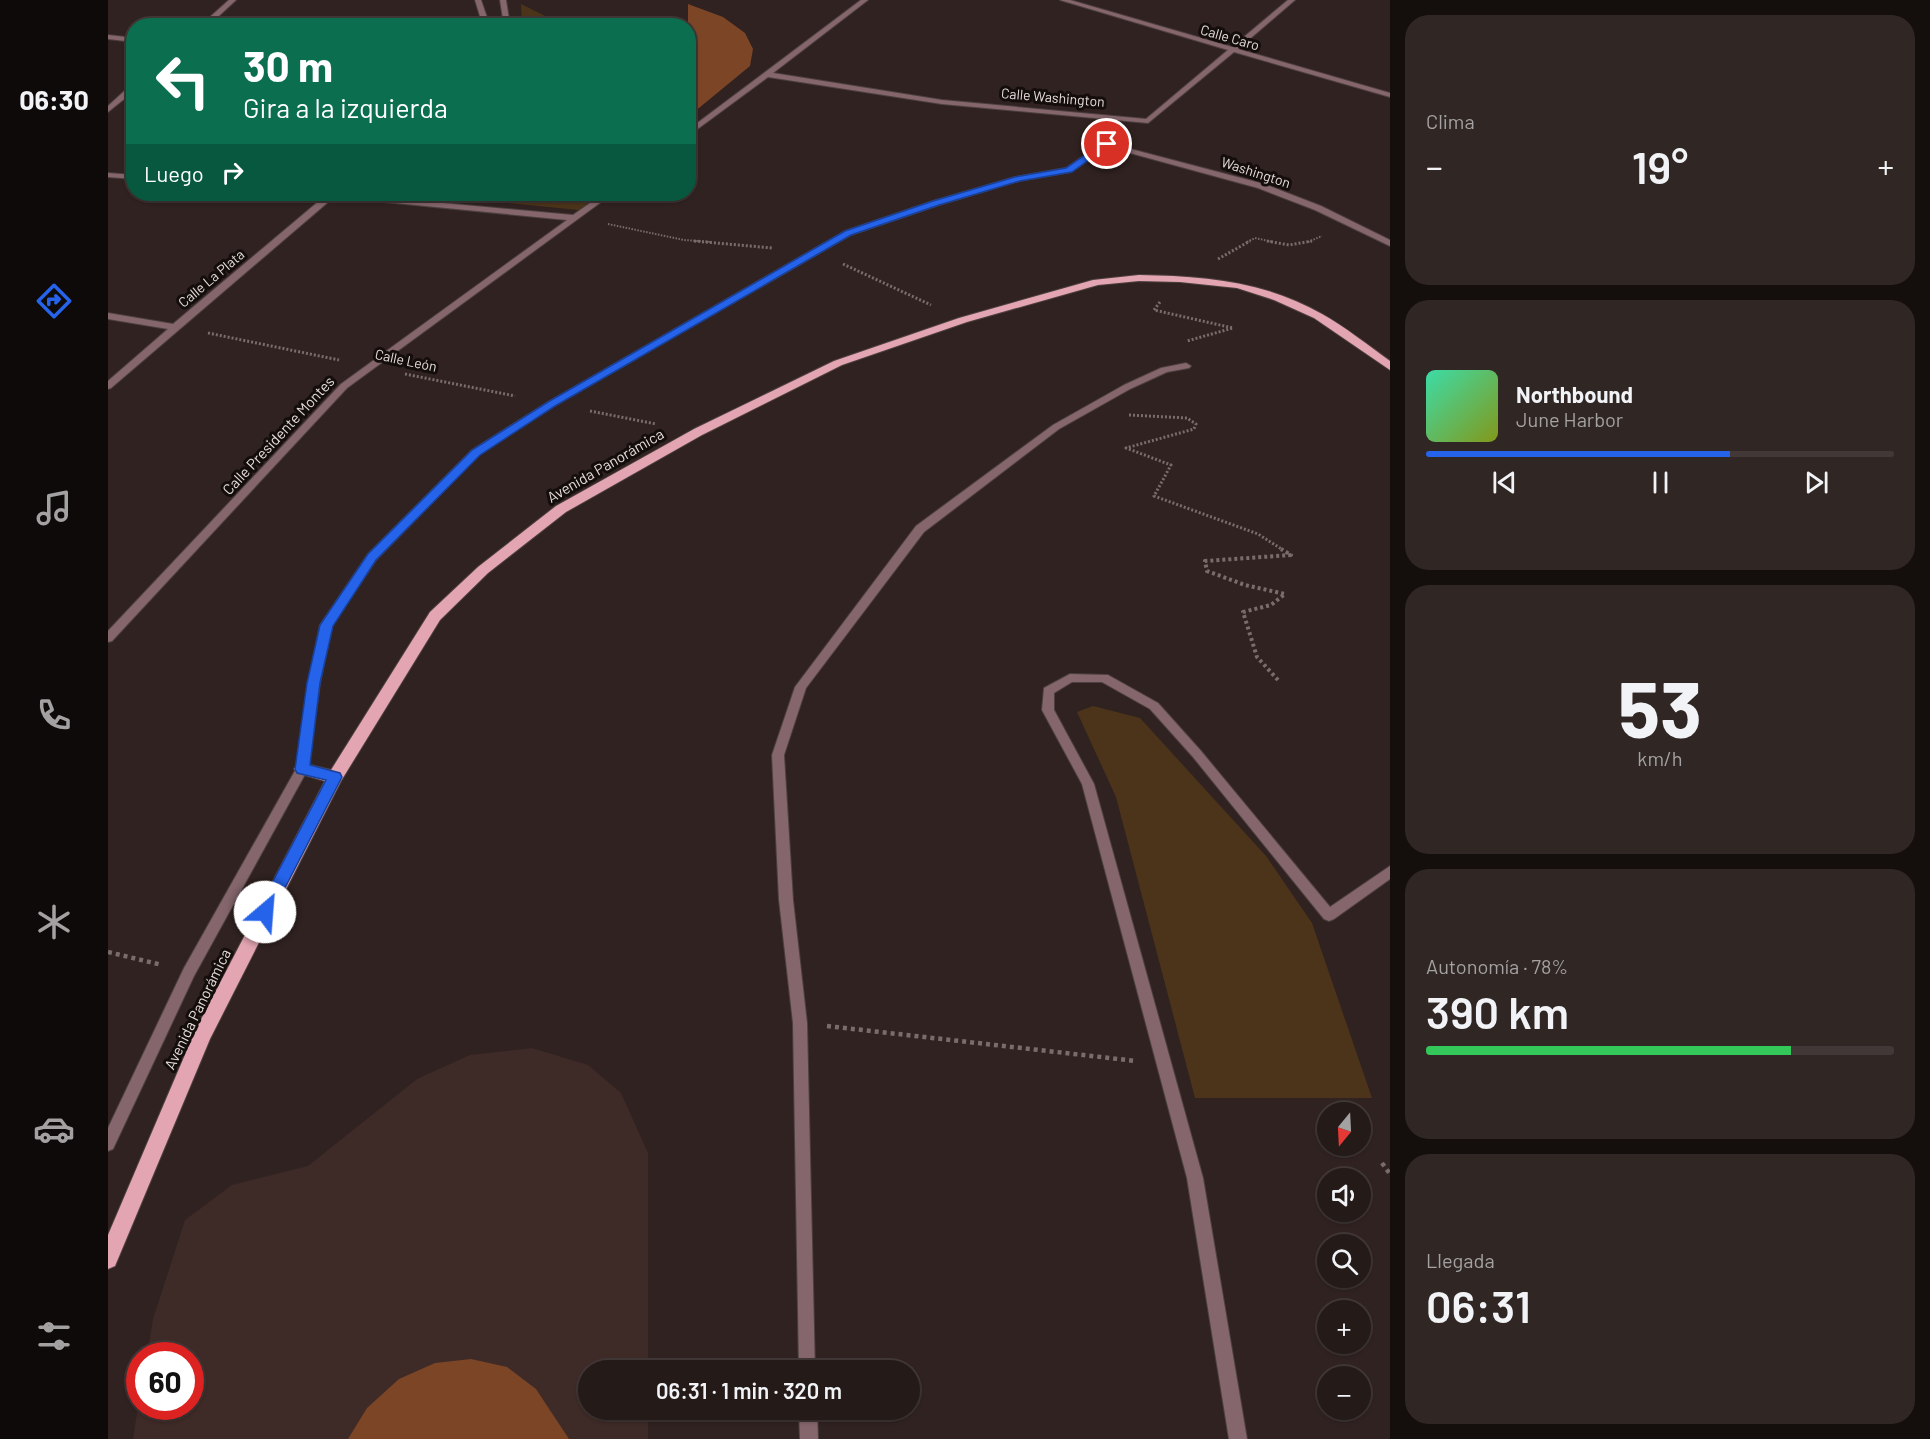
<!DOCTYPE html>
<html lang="es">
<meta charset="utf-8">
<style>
:root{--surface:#241a18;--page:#302725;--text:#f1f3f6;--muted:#a3a1a2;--line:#413837;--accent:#2563eb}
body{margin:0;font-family:Barlow,sans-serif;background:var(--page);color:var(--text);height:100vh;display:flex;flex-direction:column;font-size:22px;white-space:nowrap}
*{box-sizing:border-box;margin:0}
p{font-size:20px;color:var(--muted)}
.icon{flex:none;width:33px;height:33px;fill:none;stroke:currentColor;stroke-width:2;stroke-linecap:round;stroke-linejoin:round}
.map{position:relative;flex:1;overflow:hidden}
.details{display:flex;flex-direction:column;gap:15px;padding:15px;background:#140e0d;width:540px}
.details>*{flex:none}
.banner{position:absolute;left:18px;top:18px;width:570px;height:183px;border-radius:24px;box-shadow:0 2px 4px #0004,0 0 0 2px var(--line);background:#0b6e4f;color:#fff;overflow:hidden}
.needle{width:39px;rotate:198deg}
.tools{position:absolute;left:1209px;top:1102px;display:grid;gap:12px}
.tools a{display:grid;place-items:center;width:54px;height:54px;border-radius:50%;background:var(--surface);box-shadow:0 2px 4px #0004,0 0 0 2px var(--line);font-size:30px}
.speed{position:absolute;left:18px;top:1342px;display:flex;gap:12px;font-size:30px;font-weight:700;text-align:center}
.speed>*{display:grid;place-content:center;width:78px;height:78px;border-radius:50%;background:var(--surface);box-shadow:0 2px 4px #0004,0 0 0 2px var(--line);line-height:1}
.speed .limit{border:9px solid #d22;background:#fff;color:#111}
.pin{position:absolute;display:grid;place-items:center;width:51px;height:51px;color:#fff;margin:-26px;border:3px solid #fff;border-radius:50%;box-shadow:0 2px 6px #0007}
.me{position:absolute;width:66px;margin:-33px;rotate:27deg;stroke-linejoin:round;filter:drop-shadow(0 0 4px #0008)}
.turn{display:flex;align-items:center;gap:21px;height:126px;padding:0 18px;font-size:27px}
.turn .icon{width:78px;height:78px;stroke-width:2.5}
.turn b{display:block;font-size:42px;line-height:51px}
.then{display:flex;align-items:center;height:57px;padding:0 18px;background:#0003;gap:12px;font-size:22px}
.big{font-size:45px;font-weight:600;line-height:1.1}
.details .widget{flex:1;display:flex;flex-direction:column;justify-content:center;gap:9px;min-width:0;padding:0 21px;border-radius:24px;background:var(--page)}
.details .dial{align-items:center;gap:0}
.dial b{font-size:78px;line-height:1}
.song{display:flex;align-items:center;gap:18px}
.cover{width:72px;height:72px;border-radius:9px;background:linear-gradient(135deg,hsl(160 70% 55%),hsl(70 70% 35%))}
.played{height:6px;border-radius:3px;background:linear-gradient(90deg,var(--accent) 65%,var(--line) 65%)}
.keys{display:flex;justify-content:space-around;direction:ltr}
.heat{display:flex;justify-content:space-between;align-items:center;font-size:33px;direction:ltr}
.charge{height:9px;border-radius:4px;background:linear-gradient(90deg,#34c759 78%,var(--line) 0)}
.trip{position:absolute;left:470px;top:1360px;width:342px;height:60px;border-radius:30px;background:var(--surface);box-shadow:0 2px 4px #0004,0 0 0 2px var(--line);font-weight:600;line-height:60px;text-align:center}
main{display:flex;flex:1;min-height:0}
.dock{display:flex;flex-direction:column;width:108px;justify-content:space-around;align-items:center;background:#0e0a0a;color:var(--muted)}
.dock .icon{width:42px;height:42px}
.dock .current{color:var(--accent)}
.dock b{font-size:27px;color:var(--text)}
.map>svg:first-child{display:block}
.built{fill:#3e2a27}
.green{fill:#4b3419}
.building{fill:#7c4526}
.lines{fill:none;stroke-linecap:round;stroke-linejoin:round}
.minor-casing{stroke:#4d403e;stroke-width:2}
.primary-casing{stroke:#4d403e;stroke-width:2}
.path-far3{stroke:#796d6b;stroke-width:2;stroke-dasharray:1.5 1.5;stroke-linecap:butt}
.path-far2{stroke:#796d6b;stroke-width:3;stroke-dasharray:2 2;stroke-linecap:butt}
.path-far1{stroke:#796d6b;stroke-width:4;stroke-dasharray:3 3;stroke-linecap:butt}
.path{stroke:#796d6b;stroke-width:4.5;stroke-dasharray:4 4;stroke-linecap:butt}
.minor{fill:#84666c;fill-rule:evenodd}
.primary{fill:#e3a5b2;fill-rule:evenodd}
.route{fill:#2563eb;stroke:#184099;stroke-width:1.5}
.labels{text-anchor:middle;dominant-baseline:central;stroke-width:6;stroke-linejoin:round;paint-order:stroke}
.far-street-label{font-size:14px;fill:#e6dcdb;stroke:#130d0c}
.street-label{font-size:15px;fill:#e6dcdb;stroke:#130d0c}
</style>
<main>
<nav class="dock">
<b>06:30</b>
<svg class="icon current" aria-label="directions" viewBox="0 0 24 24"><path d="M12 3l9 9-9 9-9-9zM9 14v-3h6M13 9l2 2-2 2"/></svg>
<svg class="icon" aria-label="music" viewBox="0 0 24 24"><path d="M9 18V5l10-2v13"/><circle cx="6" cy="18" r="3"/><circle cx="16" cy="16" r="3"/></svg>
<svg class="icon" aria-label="phone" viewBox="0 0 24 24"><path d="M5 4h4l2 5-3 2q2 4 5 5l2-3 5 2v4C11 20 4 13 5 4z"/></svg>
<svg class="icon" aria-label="climate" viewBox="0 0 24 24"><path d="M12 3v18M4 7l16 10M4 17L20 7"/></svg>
<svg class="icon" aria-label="car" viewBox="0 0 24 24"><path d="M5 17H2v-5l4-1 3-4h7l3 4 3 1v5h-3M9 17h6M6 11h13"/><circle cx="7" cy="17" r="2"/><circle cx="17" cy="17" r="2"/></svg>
<svg class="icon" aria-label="filters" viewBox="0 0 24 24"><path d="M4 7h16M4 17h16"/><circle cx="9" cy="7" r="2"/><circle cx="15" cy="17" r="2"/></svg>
</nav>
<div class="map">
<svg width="1282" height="1439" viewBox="0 0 1282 1439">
<rect width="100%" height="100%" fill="#302220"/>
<polygon class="built" points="424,1048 480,1065 513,1093 540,1153 540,1371 480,1371 480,1410 540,1410 540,1439 25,1439 31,1401 32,1407 82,1407 82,1356 39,1356 45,1319 77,1220 124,1185 200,1166 309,1079 362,1055"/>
<g class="green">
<polygon points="413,4 455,25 414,25"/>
<polygon points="307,194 493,194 471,210"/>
<polygon points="985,706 1032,718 1158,856 1204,923 1264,1098 1087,1098 1008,797 969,712"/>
</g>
<g class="building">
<polygon points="580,4 615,17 637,33 645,49 642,66 580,117"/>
<polygon points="363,1359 399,1367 428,1389 461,1439 240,1439 259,1408 291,1379 327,1363"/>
</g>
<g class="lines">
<g class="minor-casing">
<g id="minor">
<polygon points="121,0 128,0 100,26 92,26"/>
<polygon points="367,0 373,0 382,26 375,26"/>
<polygon points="392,0 398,0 401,19 400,26 393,26 395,19"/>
<polygon points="753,0 760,0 665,73 834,100 1038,119 1120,50 952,0 962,0 1124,47 1180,0 1187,0 1130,49 1282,93 1282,97 1126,52 1040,123 834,104 660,77 580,136 580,130"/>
<polygon points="0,35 26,38 26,42 0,39"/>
<polygon points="23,85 26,85 26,91 0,112 0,106"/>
<polygon points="996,142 1156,184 1213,206 1282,240 1282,246 1207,210 1150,188 1000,147 963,172 911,181 831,205 743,235 446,406 372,454 268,560 224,626 212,683 200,769 86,976 5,1149 0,1151 0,1128 76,968 188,769 200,683 212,625 260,554 364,450 440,402 737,231 825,201 907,177 958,168"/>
<polygon points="0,173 26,175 26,179 0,177"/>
<polygon points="213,194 237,194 465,215 495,194 504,194 239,388 4,641 0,642 0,631 233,384 459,220 226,197 3,388 0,389 0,381 60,329 0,319 0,313 65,324 217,196"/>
<polygon points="1078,363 1083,366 1081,368 1059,372 1022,389 951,429 816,532 698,688 676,755 685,900 699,1023 707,1371 691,1371 685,1023 671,900 664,755 687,687 808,526 945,425 1016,385 1053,368"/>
<polygon points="962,674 1000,675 1050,703 1093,751 1222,907 1282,866 1282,879 1226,919 1221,921 1216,919 1085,757 1042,709 994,682 964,682 946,693 946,710 986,784 1095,1178 1139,1439 1121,1439 1079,1178 974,784 934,710 936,688"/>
<polygon points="691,1410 709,1410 710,1439 692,1439"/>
</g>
</g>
<g class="primary-casing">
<path id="primary" d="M1031,275C1096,276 1156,281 1214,314C1237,327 1260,345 1282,361V370L1206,318L1166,300L1129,288L1072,282L1031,281L990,285L859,322L734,365L594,435L458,512L380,573L332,620L233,781L102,1039L7,1266L0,1269V1235L88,1029L217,781L189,773L186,769L189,765L194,763L223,770L322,612L370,567L448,506L586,429L726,361L851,318L985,280Z"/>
</g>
<g class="path-far3">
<polyline points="500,224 576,240 603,242"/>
<polyline points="1139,242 1147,238 1165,242"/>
<polyline points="1200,242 1214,236"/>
</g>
<g class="path-far2">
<polyline points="586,241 664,248"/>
<polyline points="1159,241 1181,245 1204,241"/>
<polyline points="1110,259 1142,241"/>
<polyline points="735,264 823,305"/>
<polyline points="1052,302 1046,310 1125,328 1079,341"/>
<polyline points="100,333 231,360"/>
<polyline points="297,374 407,396"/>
<polyline points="482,411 548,424"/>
<polyline points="1021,415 1079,418 1088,424 1086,429 1018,448 1063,465 1046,496 1150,534 1175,550"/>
</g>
<polyline class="path-far1" points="1170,680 1149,657 1135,612 1163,605 1177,594 1137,585 1099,571 1097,561 1183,555 1173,549"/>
<g class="path">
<polyline points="0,952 54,965"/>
<polyline points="719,1026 1028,1061"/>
<polyline points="1274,1163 1282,1174"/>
</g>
<use href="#minor" class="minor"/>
<use href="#primary" class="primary"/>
</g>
<polygon class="route" points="996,142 1003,144 964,172 912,181 831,205 743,235 447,406 372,455 268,560 225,626 212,683 202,765 232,773 234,777 162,917 157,919 151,917 149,912 151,908 218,780 189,773 187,769 199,683 212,625 260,554 364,450 440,402 737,231 825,201 907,177 958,168"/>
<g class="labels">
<g class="far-street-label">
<text transform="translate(1122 37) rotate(16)">Calle Caro</text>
<text transform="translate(945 97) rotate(5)">Calle Washington</text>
<text transform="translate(1148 172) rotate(18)">Washington</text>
<text transform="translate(103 278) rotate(-40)">Calle La Plata</text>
<text transform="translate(298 360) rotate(12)">Calle León</text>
</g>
<g class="street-label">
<text transform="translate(170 435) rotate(-47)">Calle Presidente Montes</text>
<text transform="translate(497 465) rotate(-30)">Avenida Panorámica</text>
<text transform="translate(89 1009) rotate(-64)">Avenida Panorámica</text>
</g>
</g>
</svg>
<div class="tools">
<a><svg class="needle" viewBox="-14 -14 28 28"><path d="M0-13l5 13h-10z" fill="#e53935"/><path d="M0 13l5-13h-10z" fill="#a3a1a2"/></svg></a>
<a><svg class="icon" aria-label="sound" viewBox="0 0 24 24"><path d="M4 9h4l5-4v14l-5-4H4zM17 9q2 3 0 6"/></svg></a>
<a><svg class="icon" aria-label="search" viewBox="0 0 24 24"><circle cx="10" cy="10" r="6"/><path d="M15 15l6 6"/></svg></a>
<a>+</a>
<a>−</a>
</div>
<div class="speed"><div class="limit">60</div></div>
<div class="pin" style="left:999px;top:144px;background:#d93025"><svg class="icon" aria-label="arrive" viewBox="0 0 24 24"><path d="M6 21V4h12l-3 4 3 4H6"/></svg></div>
<svg class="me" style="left:157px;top:912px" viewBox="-20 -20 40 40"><circle r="19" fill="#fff"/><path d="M0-13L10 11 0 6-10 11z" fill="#2563eb"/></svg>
<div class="trip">06:31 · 1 min · 320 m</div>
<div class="banner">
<div class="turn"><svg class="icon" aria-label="left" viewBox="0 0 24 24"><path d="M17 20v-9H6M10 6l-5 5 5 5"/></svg><div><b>30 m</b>Gira a la izquierda</div></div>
<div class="then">Luego<svg class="icon" aria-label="right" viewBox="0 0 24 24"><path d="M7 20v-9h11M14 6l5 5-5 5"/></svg></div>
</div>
</div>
<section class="details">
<div class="widget"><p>Clima</p>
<div class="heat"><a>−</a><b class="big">19°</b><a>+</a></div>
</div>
<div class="widget">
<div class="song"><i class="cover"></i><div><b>Northbound</b><p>June Harbor</p></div></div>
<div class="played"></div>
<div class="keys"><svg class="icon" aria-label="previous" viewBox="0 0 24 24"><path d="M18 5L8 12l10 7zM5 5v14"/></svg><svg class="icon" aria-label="pause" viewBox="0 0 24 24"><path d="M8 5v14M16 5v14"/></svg><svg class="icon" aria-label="next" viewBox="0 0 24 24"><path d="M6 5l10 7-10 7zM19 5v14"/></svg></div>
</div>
<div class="widget dial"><b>53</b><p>km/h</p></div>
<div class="widget"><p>Autonomía · 78%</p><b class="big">390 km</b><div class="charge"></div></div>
<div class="widget"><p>Llegada</p><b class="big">06:31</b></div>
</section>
</main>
